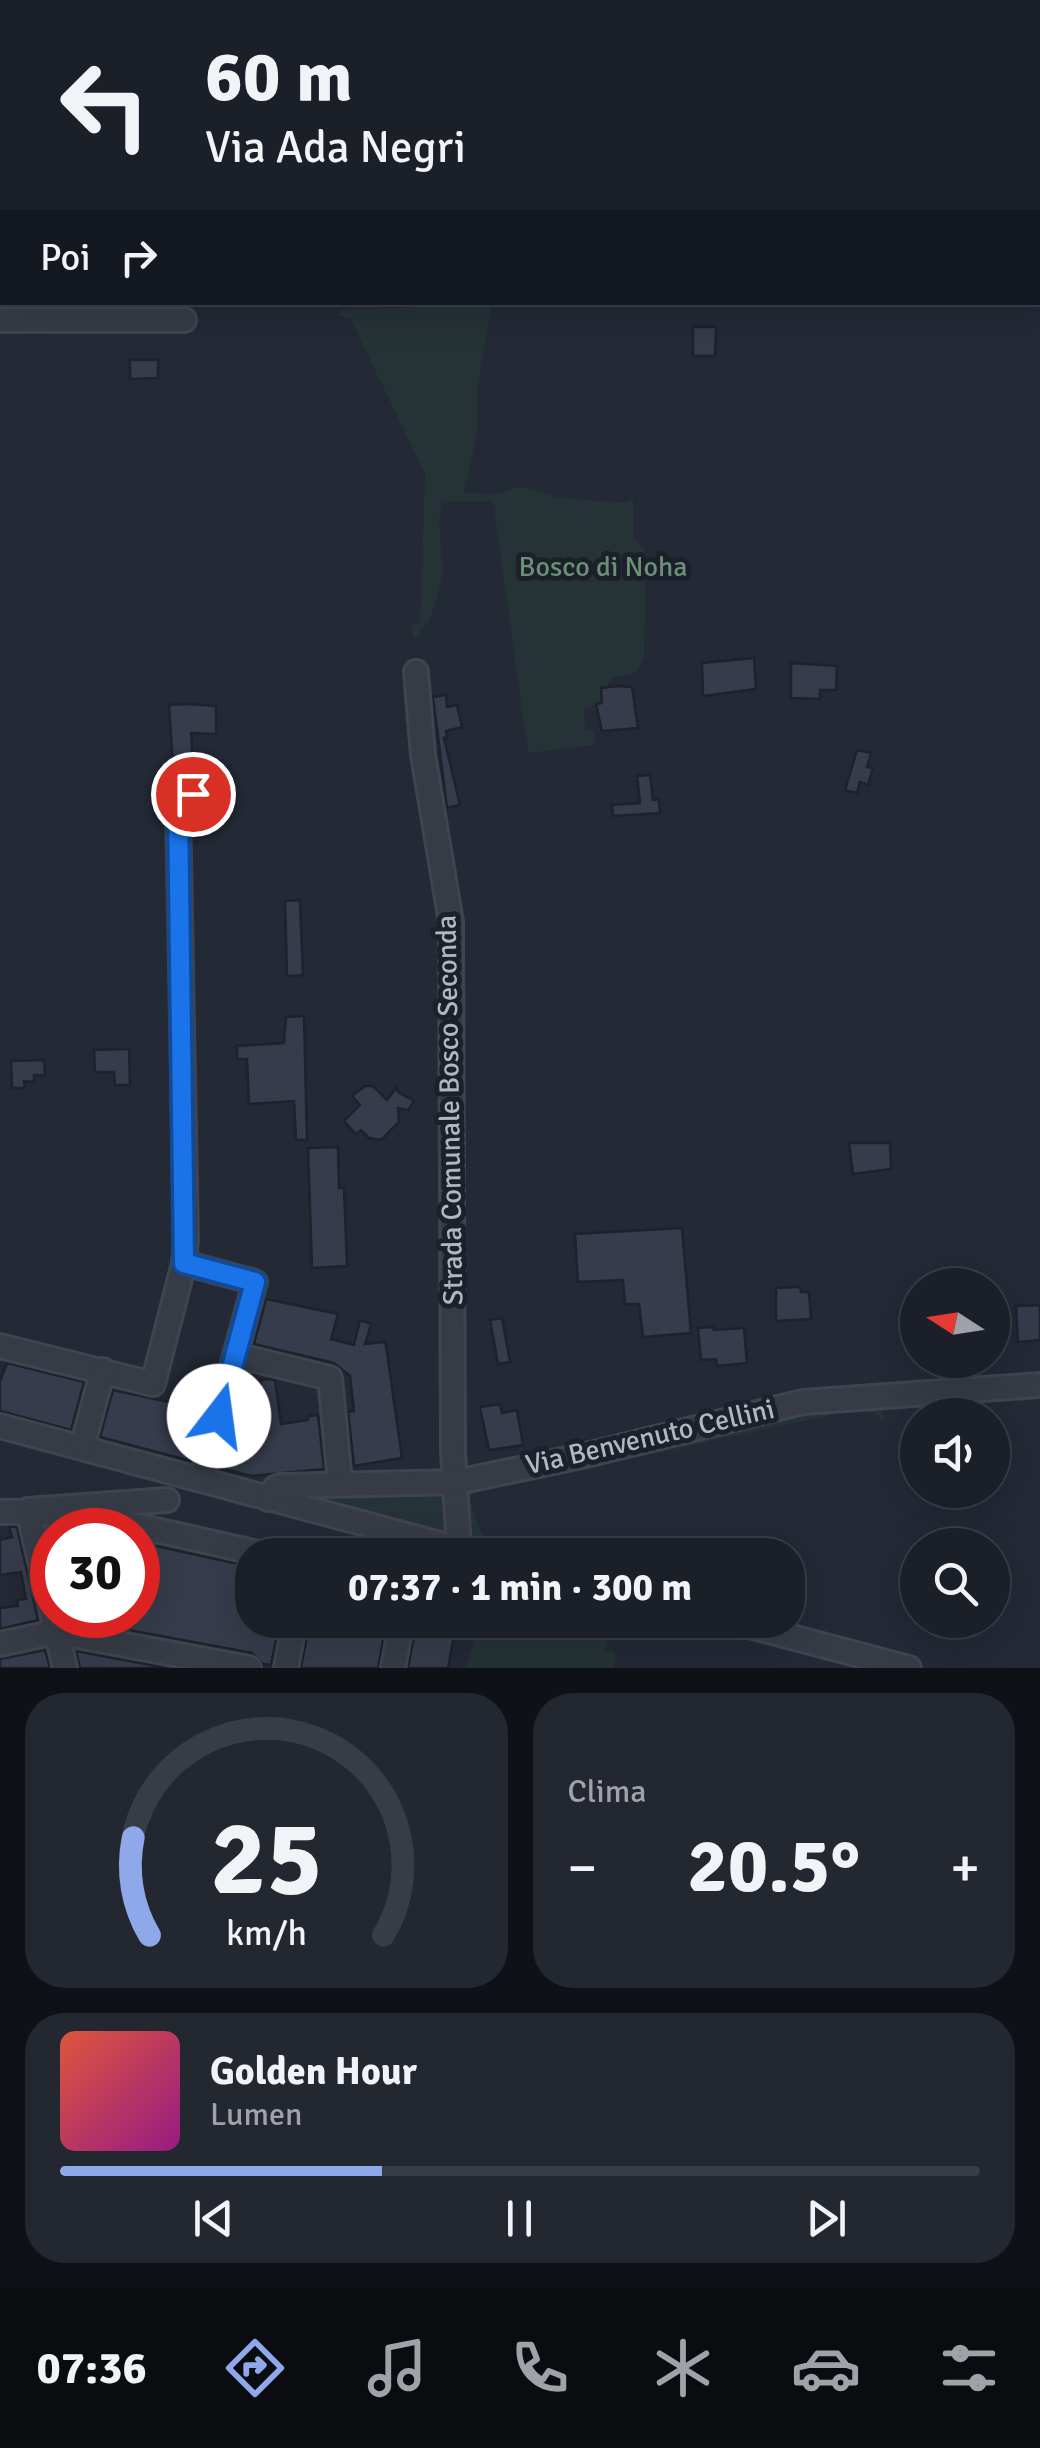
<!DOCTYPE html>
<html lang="it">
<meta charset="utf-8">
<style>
:root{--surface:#1a1f28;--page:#232730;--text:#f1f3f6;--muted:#9fa2a8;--line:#383d45;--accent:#8ea8e9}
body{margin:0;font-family:Signika,sans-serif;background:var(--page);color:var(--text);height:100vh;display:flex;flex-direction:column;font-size:38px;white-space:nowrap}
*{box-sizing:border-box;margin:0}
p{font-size:32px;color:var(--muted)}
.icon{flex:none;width:55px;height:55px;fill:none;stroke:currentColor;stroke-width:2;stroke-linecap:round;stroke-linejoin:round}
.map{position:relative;height:1668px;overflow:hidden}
.drawer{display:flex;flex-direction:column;gap:25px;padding:25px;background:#0e1116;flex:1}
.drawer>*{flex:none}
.top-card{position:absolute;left:0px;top:0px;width:1040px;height:305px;box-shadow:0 10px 40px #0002,0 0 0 2px var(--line);background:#1a1f28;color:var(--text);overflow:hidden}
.needle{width:65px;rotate:282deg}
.fabs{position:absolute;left:900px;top:1268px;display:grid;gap:20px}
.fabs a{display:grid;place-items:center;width:110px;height:110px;border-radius:50%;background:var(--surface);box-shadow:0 10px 40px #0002,0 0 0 2px var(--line);font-size:50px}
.speed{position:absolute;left:30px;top:1508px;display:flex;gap:20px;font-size:50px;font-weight:700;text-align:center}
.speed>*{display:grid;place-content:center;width:130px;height:130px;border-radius:50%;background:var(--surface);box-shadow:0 10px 40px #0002,0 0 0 2px var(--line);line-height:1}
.speed .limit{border:15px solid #d22;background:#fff;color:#111}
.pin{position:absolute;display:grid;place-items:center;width:85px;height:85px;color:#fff;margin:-42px;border:5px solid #fff;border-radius:50%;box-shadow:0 2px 10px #0007}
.me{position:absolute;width:110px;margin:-55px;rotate:15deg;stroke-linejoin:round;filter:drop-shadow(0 0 8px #0008)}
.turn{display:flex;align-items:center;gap:35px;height:210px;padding:0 40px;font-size:45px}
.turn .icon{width:130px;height:130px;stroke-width:2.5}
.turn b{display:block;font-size:70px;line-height:85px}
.then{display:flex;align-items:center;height:95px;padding:0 40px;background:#0003;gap:20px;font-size:38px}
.big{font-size:75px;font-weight:700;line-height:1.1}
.drawer .card{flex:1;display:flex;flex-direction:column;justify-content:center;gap:15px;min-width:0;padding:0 35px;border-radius:40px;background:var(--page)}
.drawer .dial{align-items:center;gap:0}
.dial svg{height:260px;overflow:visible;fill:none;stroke:var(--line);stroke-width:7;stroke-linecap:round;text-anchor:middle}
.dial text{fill:var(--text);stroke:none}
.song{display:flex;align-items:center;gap:30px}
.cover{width:120px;height:120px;border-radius:15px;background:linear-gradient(135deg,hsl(10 70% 55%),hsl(310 70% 35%))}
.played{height:10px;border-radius:5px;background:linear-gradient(90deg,var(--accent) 35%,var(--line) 35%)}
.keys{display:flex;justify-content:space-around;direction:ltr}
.heat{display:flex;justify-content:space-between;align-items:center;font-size:55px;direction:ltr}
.drawer .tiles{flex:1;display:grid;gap:25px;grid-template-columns:1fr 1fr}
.card:last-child{grid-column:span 2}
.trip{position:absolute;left:235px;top:1538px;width:570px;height:100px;border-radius:40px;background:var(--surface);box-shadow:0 10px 40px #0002,0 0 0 2px var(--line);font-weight:700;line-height:100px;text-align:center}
.tab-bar{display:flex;height:160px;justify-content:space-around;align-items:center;background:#0a0c10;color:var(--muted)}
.tab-bar .icon{width:70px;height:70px}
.tab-bar .active{color:var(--accent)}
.tab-bar b{font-size:45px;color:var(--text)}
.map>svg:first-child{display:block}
.green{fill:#253236}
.building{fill:#363c4b;stroke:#1d222c;stroke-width:2.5}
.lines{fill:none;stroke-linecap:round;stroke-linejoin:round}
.minor-casing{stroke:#3f444f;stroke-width:28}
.minor{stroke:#363b46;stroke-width:22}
.route-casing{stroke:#114b97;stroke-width:25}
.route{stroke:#1a73e8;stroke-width:18}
.labels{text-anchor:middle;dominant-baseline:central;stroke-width:10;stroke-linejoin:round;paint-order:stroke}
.park-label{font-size:28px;fill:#6b8f77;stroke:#1c202a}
.street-label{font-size:28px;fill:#b1b6c2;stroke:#1c202a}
</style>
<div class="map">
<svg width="1040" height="1668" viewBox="0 0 1040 1668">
<rect width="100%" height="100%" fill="#232935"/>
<g class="green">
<polygon points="492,304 477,389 477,433 464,493 499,494 519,486 556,497 623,503 633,499 633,537 644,548 646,562 644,658 636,673 610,678 607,687 601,689 602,703 584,709 586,731 594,731 594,745 528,753 493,501 453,501 442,504 439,520 443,575 430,620 414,640 411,625 420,622 425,474 350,318 337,316 341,310"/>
<path d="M881,1401L885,1423L875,1413L849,1411L561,1474L476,1489L470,1498C482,1544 485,1540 528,1555H506L470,1542L467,1487L753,1419Z"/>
<polygon points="447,1492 449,1534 443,1536 307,1498"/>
<polygon points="479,1620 606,1620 607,1645 603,1652 615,1651 614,1668 466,1668"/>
</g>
<g class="building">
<polygon points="693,327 716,327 715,356 693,356"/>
<polygon points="130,360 158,360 158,378 130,379"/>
<polygon points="754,658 756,689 703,696 702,663"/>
<polygon points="791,663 837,666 836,690 820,690 820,699 791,698"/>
<polygon points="618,686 632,687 638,728 602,731 596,704 602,703 601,688"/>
<polygon points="446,695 447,707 457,705 462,727 446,731 447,738 444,738 460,805 447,808 433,697"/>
<polygon points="188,704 216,706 216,734 191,733 193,764 173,766 169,705"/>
<polygon points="857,750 871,753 867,767 873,768 868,785 860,782 857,793 845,790"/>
<polygon points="650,775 653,800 659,799 660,813 613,816 612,805 640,803 637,776"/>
<polygon points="300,900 303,975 287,976 285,901"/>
<polygon points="304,1016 307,1140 296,1140 294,1101 249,1104 247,1059 237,1059 237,1046 284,1043 286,1017"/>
<polygon points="126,1049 129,1049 130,1085 115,1085 114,1072 95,1072 94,1050"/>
<polygon points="44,1060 45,1075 34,1075 34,1082 24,1081 25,1088 12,1088 11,1061"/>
<polygon points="365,1086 373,1086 387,1100 397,1087 398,1092 414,1101 408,1110 398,1108 399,1122 381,1140 369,1138 361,1130 356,1134 344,1121 360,1105 352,1096"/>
<polygon points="849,1143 890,1143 891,1169 853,1174"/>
<polygon points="338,1147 339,1188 344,1188 347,1266 312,1268 308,1148"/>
<polygon points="682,1228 691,1333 643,1337 639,1304 625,1304 623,1280 578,1282 575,1234"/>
<polygon points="800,1287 801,1292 809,1292 811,1319 776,1321 776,1288"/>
<polygon points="266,1299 338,1314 331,1339 354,1345 360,1320 371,1324 365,1344 384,1342 386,1345 402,1458 354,1466 348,1412 354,1411 350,1376 334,1363 254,1344"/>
<polygon points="1040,1305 1040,1340 1018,1342 1016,1306"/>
<polygon points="502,1318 510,1362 498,1364 490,1320"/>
<polygon points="713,1327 714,1330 744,1328 747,1363 717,1366 716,1359 701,1360 698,1328"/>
<polygon points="7,1363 84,1382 71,1430 0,1411 0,1381"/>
<polygon points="268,1379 275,1380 281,1424 308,1420 309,1416 318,1415 324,1469 252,1476 220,1468 231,1430 260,1439 256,1421 264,1420 260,1380"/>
<polygon points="113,1390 178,1404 175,1415 201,1423 191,1461 100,1437"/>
<polygon points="493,1405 500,1405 502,1413 517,1410 523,1445 489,1450 480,1407"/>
<polygon points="9,1527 17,1527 38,1620 0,1629 0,1608 18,1606 17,1600 26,1599 21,1572 0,1575 0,1540 12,1537"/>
<polygon points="138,1542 252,1567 252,1620 280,1620 271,1665 263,1664 252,1653 69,1619 68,1615 138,1615"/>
<polygon points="310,1620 311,1620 310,1626 334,1631 336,1620 387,1620 378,1668 301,1668"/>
<polygon points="417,1620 457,1620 448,1668 408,1668"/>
<polygon points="45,1650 50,1668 0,1668 0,1659"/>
<polygon points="76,1651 167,1668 80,1668"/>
</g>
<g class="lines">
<g class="minor-casing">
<g id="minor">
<polyline points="341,2 345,0"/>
<polyline points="0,251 2,246"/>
<polyline points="0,320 184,320"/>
<polyline points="416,672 423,755 451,922 453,1452 459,1549"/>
<polyline points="184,1263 255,1282 202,1478"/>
<polyline points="0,1346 153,1384 184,1263 186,1240 178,805 181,797 193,794"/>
<polyline points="235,1355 330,1378 340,1482"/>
<polyline points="0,1426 481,1555"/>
<polyline points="82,1447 103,1370"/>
<polyline points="268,1499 275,1488 280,1486 457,1482 586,1455 803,1402 1040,1385"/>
<path d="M0,1512C84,1508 185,1538 268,1555"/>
<polyline points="727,1620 909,1668"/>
<polyline points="0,1644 56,1632 249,1668"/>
<polyline points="65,1668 28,1510 167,1500"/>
<polyline points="286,1668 295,1620"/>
<polyline points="393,1668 402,1620"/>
</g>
</g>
<use href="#minor" class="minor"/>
</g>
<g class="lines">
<g class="route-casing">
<polyline id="route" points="193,794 181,797 178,806 184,1263 255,1282 219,1416"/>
</g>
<use href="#route" class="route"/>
</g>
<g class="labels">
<g class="park-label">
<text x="603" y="567">Bosco di Noha</text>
</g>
<g class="street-label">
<text transform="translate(450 1110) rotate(-91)">Strada Comunale Bosco Seconda</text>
<text transform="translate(650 1437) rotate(-13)">Via Benvenuto Cellini</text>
</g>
</g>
</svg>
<div class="fabs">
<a><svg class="needle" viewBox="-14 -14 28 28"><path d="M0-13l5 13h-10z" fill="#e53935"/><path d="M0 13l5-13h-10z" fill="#9fa2a8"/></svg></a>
<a><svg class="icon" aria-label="sound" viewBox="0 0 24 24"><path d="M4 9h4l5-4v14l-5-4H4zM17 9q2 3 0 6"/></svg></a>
<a><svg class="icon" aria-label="search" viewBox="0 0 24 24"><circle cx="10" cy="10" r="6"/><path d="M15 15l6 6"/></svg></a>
</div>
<div class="speed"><div class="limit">30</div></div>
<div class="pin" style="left:193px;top:794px;background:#d93025"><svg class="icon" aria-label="arrive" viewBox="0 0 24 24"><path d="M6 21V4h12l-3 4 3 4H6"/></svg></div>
<svg class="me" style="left:219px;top:1416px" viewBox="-20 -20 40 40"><circle r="19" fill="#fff"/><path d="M0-13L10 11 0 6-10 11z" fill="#1a73e8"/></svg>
<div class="trip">07:37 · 1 min · 300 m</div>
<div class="top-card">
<div class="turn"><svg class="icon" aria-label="left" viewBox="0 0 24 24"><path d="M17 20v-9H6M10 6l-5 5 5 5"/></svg><div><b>60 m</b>Via Ada Negri</div></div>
<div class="then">Poi<svg class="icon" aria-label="right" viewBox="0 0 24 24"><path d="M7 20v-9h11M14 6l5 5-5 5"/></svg></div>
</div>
</div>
<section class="drawer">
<div class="tiles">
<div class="card dial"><svg viewBox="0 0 100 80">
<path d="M14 69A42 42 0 1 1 86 69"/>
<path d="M14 69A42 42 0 0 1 9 39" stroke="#8ea8e9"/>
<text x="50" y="56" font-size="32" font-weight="700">25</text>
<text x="50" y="72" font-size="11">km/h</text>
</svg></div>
<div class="card"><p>Clima</p>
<div class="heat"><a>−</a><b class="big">20.5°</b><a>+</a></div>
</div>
<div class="card">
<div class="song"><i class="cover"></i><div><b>Golden Hour</b><p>Lumen</p></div></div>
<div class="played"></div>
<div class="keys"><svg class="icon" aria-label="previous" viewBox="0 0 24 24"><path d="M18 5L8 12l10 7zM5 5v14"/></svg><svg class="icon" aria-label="pause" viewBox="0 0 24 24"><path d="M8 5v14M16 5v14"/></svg><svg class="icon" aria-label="next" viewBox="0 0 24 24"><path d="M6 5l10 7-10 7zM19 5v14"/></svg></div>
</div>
</div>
</section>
<nav class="tab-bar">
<b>07:36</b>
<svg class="icon active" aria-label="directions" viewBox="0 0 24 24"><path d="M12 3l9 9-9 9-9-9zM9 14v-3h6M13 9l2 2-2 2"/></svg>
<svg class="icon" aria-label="music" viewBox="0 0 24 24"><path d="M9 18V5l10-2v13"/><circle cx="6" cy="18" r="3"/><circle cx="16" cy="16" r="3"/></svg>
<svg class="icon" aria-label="phone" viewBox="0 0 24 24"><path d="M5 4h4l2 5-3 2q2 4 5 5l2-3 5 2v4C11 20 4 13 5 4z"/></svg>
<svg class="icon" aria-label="climate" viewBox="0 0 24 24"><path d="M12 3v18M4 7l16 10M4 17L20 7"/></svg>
<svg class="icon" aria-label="car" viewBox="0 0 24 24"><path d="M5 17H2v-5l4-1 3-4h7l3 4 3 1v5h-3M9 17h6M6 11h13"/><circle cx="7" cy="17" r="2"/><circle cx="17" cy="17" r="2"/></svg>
<svg class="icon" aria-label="filters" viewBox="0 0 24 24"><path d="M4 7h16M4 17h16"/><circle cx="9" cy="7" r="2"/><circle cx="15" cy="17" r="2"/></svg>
</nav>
